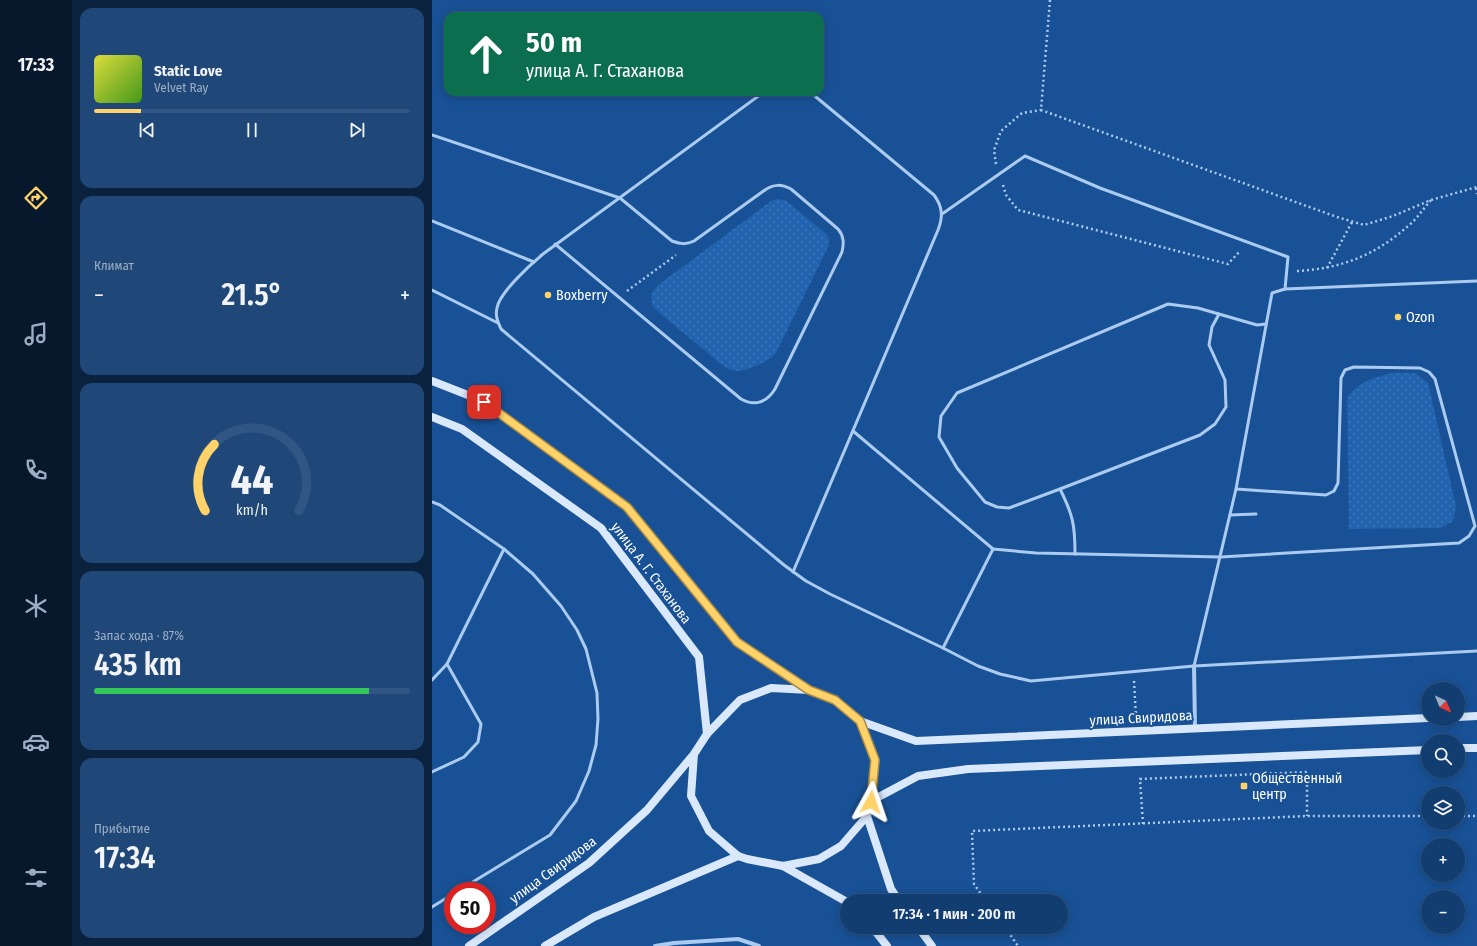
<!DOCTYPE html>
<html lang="ru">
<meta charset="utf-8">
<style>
:root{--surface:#123d70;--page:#1f4878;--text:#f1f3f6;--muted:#9caec3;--line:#315683;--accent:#ffd26a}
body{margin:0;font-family:"Fira Sans Condensed",sans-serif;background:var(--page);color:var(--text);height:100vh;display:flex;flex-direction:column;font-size:15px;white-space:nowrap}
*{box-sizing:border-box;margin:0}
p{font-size:13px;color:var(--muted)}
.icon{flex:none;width:22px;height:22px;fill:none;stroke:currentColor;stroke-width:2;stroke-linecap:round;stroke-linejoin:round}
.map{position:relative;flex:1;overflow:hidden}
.details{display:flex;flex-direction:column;gap:8px;padding:8px;background:#0a223e;width:360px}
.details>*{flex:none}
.top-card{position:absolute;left:12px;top:12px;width:380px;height:84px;border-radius:12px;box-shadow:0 2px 10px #0003,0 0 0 1px var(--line);background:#0b6e4f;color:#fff;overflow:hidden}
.needle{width:26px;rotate:136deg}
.buttons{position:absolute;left:989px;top:682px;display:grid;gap:8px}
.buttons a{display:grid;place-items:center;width:44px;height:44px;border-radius:50%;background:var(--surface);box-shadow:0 2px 10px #0003,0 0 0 1px var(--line);font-size:20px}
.speed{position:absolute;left:12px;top:882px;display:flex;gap:8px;font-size:20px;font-weight:700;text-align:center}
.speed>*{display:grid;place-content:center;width:52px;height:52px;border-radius:50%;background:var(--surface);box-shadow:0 2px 10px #0003,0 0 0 1px var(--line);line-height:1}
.speed .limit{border:6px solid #d22;background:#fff;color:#111}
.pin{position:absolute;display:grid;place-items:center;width:34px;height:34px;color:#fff;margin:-17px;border-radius:8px;box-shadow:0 2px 6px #0006}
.me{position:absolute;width:44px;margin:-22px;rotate:5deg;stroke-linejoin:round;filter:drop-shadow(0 0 3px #0008)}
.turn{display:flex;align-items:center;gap:14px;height:84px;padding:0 16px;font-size:18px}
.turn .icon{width:52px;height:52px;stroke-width:2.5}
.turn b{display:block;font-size:28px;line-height:34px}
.big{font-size:30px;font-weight:600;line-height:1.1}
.details .widget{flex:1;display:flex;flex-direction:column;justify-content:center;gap:6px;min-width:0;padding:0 14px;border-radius:12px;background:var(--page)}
.details .dial{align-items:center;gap:0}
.dial svg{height:104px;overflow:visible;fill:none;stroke:var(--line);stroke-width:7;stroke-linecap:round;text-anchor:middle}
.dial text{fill:var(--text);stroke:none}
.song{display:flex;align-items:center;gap:12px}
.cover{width:48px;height:48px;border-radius:6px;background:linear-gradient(135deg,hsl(60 70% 55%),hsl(100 70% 35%))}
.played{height:4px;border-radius:2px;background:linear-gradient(90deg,var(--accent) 15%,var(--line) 15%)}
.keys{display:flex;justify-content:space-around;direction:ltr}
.heat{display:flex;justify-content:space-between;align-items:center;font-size:22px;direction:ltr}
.charge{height:6px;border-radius:3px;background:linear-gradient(90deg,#34c759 87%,var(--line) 0)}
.trip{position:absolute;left:408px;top:894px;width:228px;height:40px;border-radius:20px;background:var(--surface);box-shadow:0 2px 10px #0003,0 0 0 1px var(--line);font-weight:600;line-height:40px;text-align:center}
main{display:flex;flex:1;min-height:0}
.tab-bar{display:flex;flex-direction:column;width:72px;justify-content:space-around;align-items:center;background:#07182d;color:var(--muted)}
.tab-bar .icon{width:28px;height:28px}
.tab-bar .active{color:var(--accent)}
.tab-bar b{font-size:18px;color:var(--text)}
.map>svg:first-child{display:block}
.grass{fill:url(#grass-dots)}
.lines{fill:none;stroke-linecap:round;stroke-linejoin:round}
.path{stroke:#abcbf0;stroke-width:2.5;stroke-dasharray:2 3;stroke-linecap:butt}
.lane{stroke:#abcbf0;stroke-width:3}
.street{stroke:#abcbf0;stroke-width:4}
.secondary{stroke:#d9e8fb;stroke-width:8}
.route-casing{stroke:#a68845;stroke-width:10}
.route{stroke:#ffd26a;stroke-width:7}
.poi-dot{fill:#ffd26a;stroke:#185195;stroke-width:1.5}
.labels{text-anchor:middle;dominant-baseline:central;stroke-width:4;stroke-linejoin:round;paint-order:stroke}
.poi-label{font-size:14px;fill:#fff;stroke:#185195;text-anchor:start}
.street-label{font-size:14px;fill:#fff;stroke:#185195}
</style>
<main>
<nav class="tab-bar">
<b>17:33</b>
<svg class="icon active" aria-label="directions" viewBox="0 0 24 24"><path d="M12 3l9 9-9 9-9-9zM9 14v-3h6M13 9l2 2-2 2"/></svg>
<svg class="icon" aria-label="music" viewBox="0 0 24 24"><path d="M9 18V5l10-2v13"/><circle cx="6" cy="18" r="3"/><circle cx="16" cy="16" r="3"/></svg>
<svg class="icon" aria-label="phone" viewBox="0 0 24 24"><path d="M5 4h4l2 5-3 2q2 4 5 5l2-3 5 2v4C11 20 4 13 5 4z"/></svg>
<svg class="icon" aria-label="climate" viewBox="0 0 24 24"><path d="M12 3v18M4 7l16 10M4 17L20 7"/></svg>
<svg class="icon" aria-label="car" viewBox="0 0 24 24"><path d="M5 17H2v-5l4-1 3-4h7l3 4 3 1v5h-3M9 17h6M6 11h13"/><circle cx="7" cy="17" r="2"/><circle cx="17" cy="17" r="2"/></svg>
<svg class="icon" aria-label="filters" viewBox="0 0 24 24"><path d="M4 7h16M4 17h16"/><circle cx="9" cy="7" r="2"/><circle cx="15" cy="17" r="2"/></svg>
</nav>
<section class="details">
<div class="widget">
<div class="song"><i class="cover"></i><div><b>Static Love</b><p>Velvet Ray</p></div></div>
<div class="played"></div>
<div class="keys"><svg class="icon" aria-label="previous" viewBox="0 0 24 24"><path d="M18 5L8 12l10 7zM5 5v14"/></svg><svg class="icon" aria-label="pause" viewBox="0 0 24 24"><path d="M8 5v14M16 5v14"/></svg><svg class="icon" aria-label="next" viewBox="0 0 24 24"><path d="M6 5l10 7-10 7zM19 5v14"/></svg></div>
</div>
<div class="widget"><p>Климат</p>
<div class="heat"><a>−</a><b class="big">21.5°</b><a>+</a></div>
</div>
<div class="widget dial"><svg viewBox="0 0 100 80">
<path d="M14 69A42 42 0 1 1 86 69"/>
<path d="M14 69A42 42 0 0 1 21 18" stroke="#ffd26a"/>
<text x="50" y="56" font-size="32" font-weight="700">44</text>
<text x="50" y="72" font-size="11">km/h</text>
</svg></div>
<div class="widget"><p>Запас хода · 87%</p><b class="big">435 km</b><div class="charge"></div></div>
<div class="widget"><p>Прибытие</p><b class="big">17:34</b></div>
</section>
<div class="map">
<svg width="1045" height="946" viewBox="0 0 1045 946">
<defs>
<pattern id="grass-dots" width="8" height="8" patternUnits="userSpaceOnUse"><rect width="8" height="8" fill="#2163af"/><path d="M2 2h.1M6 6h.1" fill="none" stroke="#427abb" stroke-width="1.8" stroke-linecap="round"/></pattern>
</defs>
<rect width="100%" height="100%" fill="#185195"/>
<g class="grass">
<path d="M344,199L353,200L393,233L397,238V245L344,353C338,361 315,371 305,371C300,371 295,368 290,365L224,310L220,305L219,294L226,285L338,202Z"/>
<path d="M960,373H983L996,383L1024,506L1021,521L1009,528L917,529L915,397C929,381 940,378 960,373Z"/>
</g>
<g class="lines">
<g class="path">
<polyline points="618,0 609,110 905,217 932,225 961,216 999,200 1045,187"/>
<polyline points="564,164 562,150 569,131 590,113 609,110"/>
<polyline points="571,185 574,195 586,210 796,264 808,251"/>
<polyline points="1044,188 1045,194"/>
<polyline points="895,268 920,222"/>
<path d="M865,271C908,269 944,255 976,226C985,219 991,209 999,200"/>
<polyline points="195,291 244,255"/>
<polyline points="702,681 704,718"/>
<polyline points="1026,816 1045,816"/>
<polyline points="711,824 708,779 875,772 875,816"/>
<polyline points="554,901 542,884 540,831 875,816 996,816"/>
<polyline points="573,927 586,946"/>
</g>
<g class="lane">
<path d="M332,92L111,254C99,264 67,293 65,308C63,316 66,322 69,329L352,565L374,581L398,594L511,648L546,666L568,674L599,681L762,666L1045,651"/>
<path d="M0,135L188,198L240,241C248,244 254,245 262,241L333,190C342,184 349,184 359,189L406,229C412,236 412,243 410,252L343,389C335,402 323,407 309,399L123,244"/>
<polyline points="510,214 593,156 668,188 856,257 853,289 840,293 804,489 762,666"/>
<polyline points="0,221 102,262"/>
<polyline points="853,289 1045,281"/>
<polyline points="0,290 66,323"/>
<polyline points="421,431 561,549"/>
<polyline points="628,489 768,435 783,424 794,407 793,380 777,345 780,327 787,314"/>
<polyline points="0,502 8,505 72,549 101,574 129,606 145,630 154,649 165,693 166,719 164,745 157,771 144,801 118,835 26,891"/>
<polyline points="798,515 824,514"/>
<path d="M643,554C643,525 641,515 628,489L577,508L565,507L553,502L525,468L507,437L509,416L525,393L736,304L766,308L825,325L834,324"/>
<path d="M361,572L506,230C511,217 511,207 502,195L378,92"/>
<polyline points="511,648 561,549 604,553 789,557 1027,543 1037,536 1043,526 1003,379 997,372 988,368 922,367 913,370 909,378 906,483 902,491 894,495 804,489"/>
<polyline points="0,680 15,664 72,549"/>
<polyline points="0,772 32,757 46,742 49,724 15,664"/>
<polyline points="0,907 21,894"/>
</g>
<g class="street">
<polyline points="762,666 763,728"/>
<polyline points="223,946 242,943 306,939 327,946"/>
</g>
<g class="secondary">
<polyline points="0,381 51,401 195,507 305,642 376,690"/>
<polyline points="0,417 30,429 169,528 267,657 275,734"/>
<polyline points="1026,717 1045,716"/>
<polyline points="428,721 484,741 996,718"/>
<polyline points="1026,748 1045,748"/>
<polyline points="439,801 486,776 536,769 996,750"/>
<polyline points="435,816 459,889 467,901"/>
<polyline points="351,866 415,902"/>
<polyline points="440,927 455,946"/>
<polyline points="486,927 500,946"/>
<polyline points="37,946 157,863 215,810 262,754 275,734 308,700 339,688 377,690 403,700 428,721 443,760 439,801 435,816 409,846 387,859 351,866 315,859 306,856 277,831 259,796 262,754"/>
<polyline points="113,946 162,917 306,856"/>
</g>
</g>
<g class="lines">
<g class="route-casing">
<polyline id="route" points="52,402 195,507 305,642 377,690 403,700 428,721 443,760 439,802"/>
</g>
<use href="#route" class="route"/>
</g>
<g class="poi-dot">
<circle cx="116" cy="295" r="4"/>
<circle cx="966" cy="317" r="4"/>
<rect x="808" y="782" width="8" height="8" rx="2"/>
</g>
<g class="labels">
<g class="poi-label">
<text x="124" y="295">Boxberry</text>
<text x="974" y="317">Ozon</text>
<text x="820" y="778">Общественный<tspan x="820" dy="16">центр</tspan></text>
</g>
<g class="street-label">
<text transform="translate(219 573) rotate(53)">улица А. Г. Стаханова</text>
<text transform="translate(709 718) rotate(-3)">улица Свиридова</text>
<text transform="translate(121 870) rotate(-36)">улица Свиридова</text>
</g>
</g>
</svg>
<div class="buttons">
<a><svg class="needle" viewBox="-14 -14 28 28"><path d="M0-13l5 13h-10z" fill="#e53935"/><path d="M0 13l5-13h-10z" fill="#9caec3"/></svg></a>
<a><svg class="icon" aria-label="search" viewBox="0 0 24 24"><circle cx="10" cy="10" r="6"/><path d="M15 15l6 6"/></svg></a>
<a><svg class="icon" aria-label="layers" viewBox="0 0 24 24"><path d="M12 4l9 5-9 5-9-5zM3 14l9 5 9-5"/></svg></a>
<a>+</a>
<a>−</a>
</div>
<div class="speed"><div class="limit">50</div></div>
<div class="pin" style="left:52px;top:402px;background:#d93025"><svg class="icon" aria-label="arrive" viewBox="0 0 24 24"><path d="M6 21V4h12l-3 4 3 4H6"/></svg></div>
<svg class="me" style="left:439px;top:802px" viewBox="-20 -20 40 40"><path d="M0-17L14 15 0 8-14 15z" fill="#ffd26a" stroke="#fff" stroke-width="4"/></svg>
<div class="trip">17:34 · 1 мин · 200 m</div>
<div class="top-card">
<div class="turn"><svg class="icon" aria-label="ahead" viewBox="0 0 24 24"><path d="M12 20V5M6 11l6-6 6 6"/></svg><div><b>50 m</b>улица А. Г. Стаханова</div></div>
</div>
</div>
</main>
